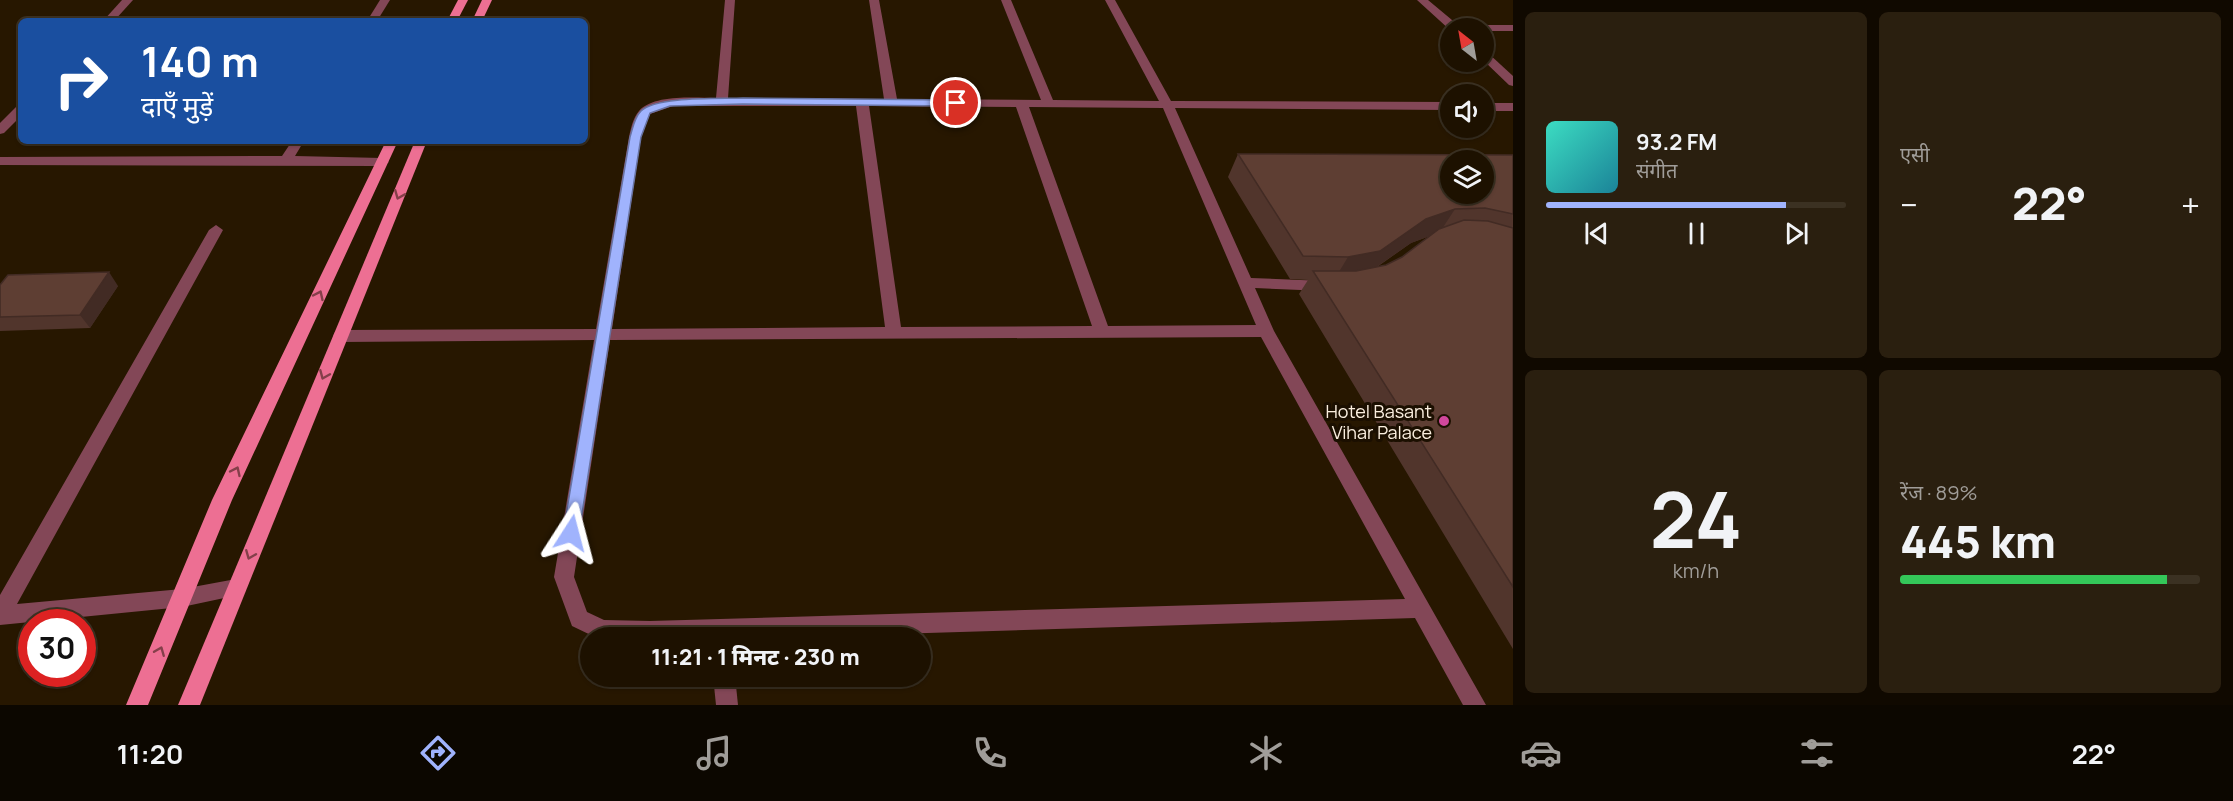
<!DOCTYPE html>
<html lang="hi">
<meta charset="utf-8">
<style>
:root{--surface:#1d1100;--page:#2a1f0f;--text:#f1f3f6;--muted:#a09d99;--line:#3b3122;--accent:#a0b3fd}
body{margin:0;font-family:Manrope,"Noto Sans Devanagari",sans-serif;background:var(--page);color:var(--text);height:100vh;display:flex;flex-direction:column;font-size:22px;white-space:nowrap}
*{box-sizing:border-box;margin:0}
p{font-size:20px;color:var(--muted)}
.icon{flex:none;width:33px;height:33px;fill:none;stroke:currentColor;stroke-width:2;stroke-linecap:round;stroke-linejoin:round}
.map{position:relative;flex:1;overflow:hidden}
.details{display:flex;flex-direction:column;gap:12px;padding:12px;background:#100900;width:720px}
.details>*{flex:none}
.top-card{position:absolute;left:18px;top:18px;width:570px;height:126px;border-radius:9px;box-shadow:0 2px 4px #0004,0 0 0 2px var(--line);background:#1a4fa0;color:#fff;overflow:hidden}
.needle{width:39px;rotate:329deg}
.buttons{position:absolute;left:1440px;top:18px;display:grid;gap:12px}
.buttons a{display:grid;place-items:center;width:54px;height:54px;border-radius:50%;background:var(--surface);box-shadow:0 2px 4px #0004,0 0 0 2px var(--line);font-size:30px}
.speed{position:absolute;left:18px;top:609px;display:flex;gap:12px;font-size:30px;font-weight:700;text-align:center}
.speed>*{display:grid;place-content:center;width:78px;height:78px;border-radius:50%;background:var(--surface);box-shadow:0 2px 4px #0004,0 0 0 2px var(--line);line-height:1}
.speed .limit{border:9px solid #d22;background:#fff;color:#111}
.pin{position:absolute;display:grid;place-items:center;width:51px;height:51px;color:#fff;margin:-26px;border:3px solid #fff;border-radius:50%;box-shadow:0 2px 6px #0007}
.me{position:absolute;width:66px;margin:-33px;rotate:9deg;stroke-linejoin:round;filter:drop-shadow(0 0 4px #0008)}
.turn{display:flex;align-items:center;gap:21px;height:126px;padding:0 24px;font-size:27px}
.turn .icon{width:78px;height:78px;stroke-width:2.5}
.turn b{display:block;font-size:42px;line-height:51px}
.big{font-size:45px;font-weight:800;line-height:1.1}
.details .tile{flex:1;display:flex;flex-direction:column;justify-content:center;gap:9px;min-width:0;padding:0 21px;border-radius:9px;background:var(--page)}
.details .dial{align-items:center;gap:0}
.dial b{font-size:78px;line-height:1}
.song{display:flex;align-items:center;gap:18px}
.cover{width:72px;height:72px;border-radius:9px;background:linear-gradient(135deg,hsl(170 70% 55%),hsl(190 70% 35%))}
.played{height:6px;border-radius:3px;background:linear-gradient(90deg,var(--accent) 80%,var(--line) 80%)}
.keys{display:flex;justify-content:space-around;direction:ltr}
.heat{display:flex;justify-content:space-between;align-items:center;font-size:33px;direction:ltr}
.charge{height:9px;border-radius:4px;background:linear-gradient(90deg,#34c759 89%,var(--line) 0)}
.details .tiles{flex:1;display:grid;gap:12px;grid-template-columns:repeat(2,1fr)}
.trip{position:absolute;left:580px;top:627px;width:351px;height:60px;border-radius:30px;background:var(--surface);box-shadow:0 2px 4px #0004,0 0 0 2px var(--line);font-weight:800;line-height:60px;text-align:center}
.tabs{display:flex;height:96px;justify-content:space-around;align-items:center;background:#0c0700;color:var(--muted)}
.tabs .icon{width:42px;height:42px}
.tabs .on{color:var(--accent)}
.tabs b{font-size:27px;color:var(--text)}
main{display:flex;flex:1;min-height:0}
.map>svg:first-child{display:block}
.lines{fill:none;stroke-linecap:round;stroke-linejoin:round}
.minor{fill:#834757;fill-rule:evenodd}
.primary{fill:#ed6f93;fill-rule:evenodd}
.wall{fill:#51352c;fill-rule:evenodd}
.shaded-wall{fill:#422b24}
.building{fill:#5e3e33;stroke:#422b24;stroke-width:1.5;fill-rule:evenodd}
.oneway{stroke:#843f4a}
.route{fill:#a0b3fd;stroke:#6874a4;stroke-width:1.5}
.hotel-dot{fill:#d1479c;stroke:#1b0f00;stroke-width:2}
.labels{text-anchor:middle;dominant-baseline:central;stroke-width:6;stroke-linejoin:round;paint-order:stroke}
.poi-label{font-size:18px;fill:#fbefdf;stroke:#1b0f00;text-anchor:end}
</style>
<main>
<div class="map">
<svg width="1513" height="705" viewBox="0 0 1513 705">
<rect width="100%" height="100%" fill="#271700"/>
<g class="lines">
<g class="minor">
<polygon points="122,0 133,0 114,21 103,21"/>
<polygon points="380,0 390,0 377,21 367,21"/>
<path d="M725,0H735L728,98L884,99L869,0H879L897,99L1041,100L1001,0H1011L1053,100L1159,101L1105,0H1115L1171,101L1450,102V110L1175,108L1251,278L1325,281L1333,286L1325,291L1255,288L1274,331L1486,705H1463L1415,618L761,638H597L572,626L554,577L594,340L341,342L335,340L333,336L335,332L341,330L596,329L629,137C631,128 633,118 639,111C654,94 696,98 716,98ZM673,106H856L885,327L612,329L641,137L650,114ZM869,106L1016,107L1092,326L901,327ZM1029,107L1163,108L1256,325L1108,326ZM1261,337L1405,599L650,621L604,620L587,612L574,577L610,340Z"/>
<polygon points="1417,0 1428,0 1458,25 1513,25 1513,31 1484,31 1484,28 1450,30"/>
<polygon points="1484,52 1488,53 1513,76 1513,86 1509,85 1484,61"/>
<rect x="1484" y="103" width="29" height="8"/>
<polygon points="21,105 21,116 4,133 0,134 0,123 17,106"/>
<polygon points="292,141 304,141 295,156 382,158 389,162 382,166 0,165 0,157 282,156"/>
<polygon points="216,225 223,230 17,604 182,589 236,579 243,582 246,588 243,594 182,607 0,625 0,595 209,230"/>
<polygon points="713,676 735,676 738,705 716,705"/>
</g>
<g class="primary">
<polygon points="458,0 468,0 457,21 447,21"/>
<polygon points="482,0 492,0 482,21 472,21"/>
<polygon points="386,141 398,141 232,500 148,705 126,705 212,500"/>
<polygon points="415,141 427,141 200,705 178,705"/>
</g>
</g>
<g class="wall">
<path d="M1238,154L1513,155V649L1299,294L1308,280L1290,279L1228,177ZM1430,236L1402,257L1386,265L1377,267L1411,243Z"/>
<polygon points="0,285 118,286 90,328 0,331"/>
</g>
<g class="shaded-wall">
<polygon points="1455,209 1440,232 1411,243 1366,274 1334,280 1348,257 1426,219"/>
<polygon points="109,272 118,286 90,328 80,315"/>
</g>
<g class="building">
<path d="M1238,154L1513,155V214L1485,208L1455,209L1426,219L1380,251L1348,257L1303,256ZM1450,160H1484V194H1450Z"/>
<polygon points="1464,220 1488,221 1513,228 1513,587 1313,271 1356,271 1386,265 1402,257 1439,229"/>
<polygon points="109,272 80,315 0,317 0,285 8,275"/>
</g>
<defs><path id="oneway-chevron" d="M-2-3.5L2.5 0L-2 3.5" fill="none" stroke-width="1.6" stroke-linecap="round" stroke-linejoin="round" transform="scale(1.5)"/></defs>
<g class="oneway">
<use href="#oneway-chevron" transform="translate(399 195) rotate(112)"/>
<use href="#oneway-chevron" transform="translate(319 295) rotate(-65)"/>
<use href="#oneway-chevron" transform="translate(324 375) rotate(113)"/>
<use href="#oneway-chevron" transform="translate(236 471) rotate(-65)"/>
<use href="#oneway-chevron" transform="translate(250 555) rotate(112)"/>
<use href="#oneway-chevron" transform="translate(160 651) rotate(-68)"/>
</g>
<path class="route" d="M743,98L956,100L961,103L956,106L743,104L670,106L650,113L641,137L579,533L577,538L571,540L566,538L563,533L630,137C633,128 634,118 641,111C656,96 720,99 743,98Z"/>
<circle class="hotel-dot" cx="1444" cy="421" r="6"/>
<g class="labels">
<g class="poi-label">
<text x="1432" y="411">Hotel Basant<tspan x="1432" dy="21">Vihar Palace</tspan></text>
</g>
</g>
</svg>
<div class="buttons">
<a><svg class="needle" viewBox="-14 -14 28 28"><path d="M0-13l5 13h-10z" fill="#e53935"/><path d="M0 13l5-13h-10z" fill="#a09d99"/></svg></a>
<a><svg class="icon" aria-label="sound" viewBox="0 0 24 24"><path d="M4 9h4l5-4v14l-5-4H4zM17 9q2 3 0 6"/></svg></a>
<a><svg class="icon" aria-label="layers" viewBox="0 0 24 24"><path d="M12 4l9 5-9 5-9-5zM3 14l9 5 9-5"/></svg></a>
</div>
<div class="speed"><div class="limit">30</div></div>
<div class="pin" style="left:956px;top:103px;background:#d93025"><svg class="icon" aria-label="arrive" viewBox="0 0 24 24"><path d="M6 21V4h12l-3 4 3 4H6"/></svg></div>
<svg class="me" style="left:571px;top:533px" viewBox="-20 -20 40 40"><path d="M0-17L14 15 0 8-14 15z" fill="#a0b3fd" stroke="#fff" stroke-width="4"/></svg>
<div class="trip">11:21 · 1 मिनट · 230 m</div>
<div class="top-card">
<div class="turn"><svg class="icon" aria-label="right" viewBox="0 0 24 24"><path d="M7 20v-9h11M14 6l5 5-5 5"/></svg><div><b>140 m</b>दाएँ मुड़ें</div></div>
</div>
</div>
<section class="details">
<div class="tiles">
<div class="tile">
<div class="song"><i class="cover"></i><div><b>93.2 FM</b><p>संगीत</p></div></div>
<div class="played"></div>
<div class="keys"><svg class="icon" aria-label="previous" viewBox="0 0 24 24"><path d="M18 5L8 12l10 7zM5 5v14"/></svg><svg class="icon" aria-label="pause" viewBox="0 0 24 24"><path d="M8 5v14M16 5v14"/></svg><svg class="icon" aria-label="next" viewBox="0 0 24 24"><path d="M6 5l10 7-10 7zM19 5v14"/></svg></div>
</div>
<div class="tile"><p>एसी</p>
<div class="heat"><a>−</a><b class="big">22°</b><a>+</a></div>
</div>
<div class="tile dial"><b>24</b><p>km/h</p></div>
<div class="tile"><p>रेंज · 89%</p><b class="big">445 km</b><div class="charge"></div></div>
</div>
</section>
</main>
<nav class="tabs">
<b>11:20</b>
<svg class="icon on" aria-label="directions" viewBox="0 0 24 24"><path d="M12 3l9 9-9 9-9-9zM9 14v-3h6M13 9l2 2-2 2"/></svg>
<svg class="icon" aria-label="music" viewBox="0 0 24 24"><path d="M9 18V5l10-2v13"/><circle cx="6" cy="18" r="3"/><circle cx="16" cy="16" r="3"/></svg>
<svg class="icon" aria-label="phone" viewBox="0 0 24 24"><path d="M5 4h4l2 5-3 2q2 4 5 5l2-3 5 2v4C11 20 4 13 5 4z"/></svg>
<svg class="icon" aria-label="climate" viewBox="0 0 24 24"><path d="M12 3v18M4 7l16 10M4 17L20 7"/></svg>
<svg class="icon" aria-label="car" viewBox="0 0 24 24"><path d="M5 17H2v-5l4-1 3-4h7l3 4 3 1v5h-3M9 17h6M6 11h13"/><circle cx="7" cy="17" r="2"/><circle cx="17" cy="17" r="2"/></svg>
<svg class="icon" aria-label="filters" viewBox="0 0 24 24"><path d="M4 7h16M4 17h16"/><circle cx="9" cy="7" r="2"/><circle cx="15" cy="17" r="2"/></svg>
<b>22°</b>
</nav>
